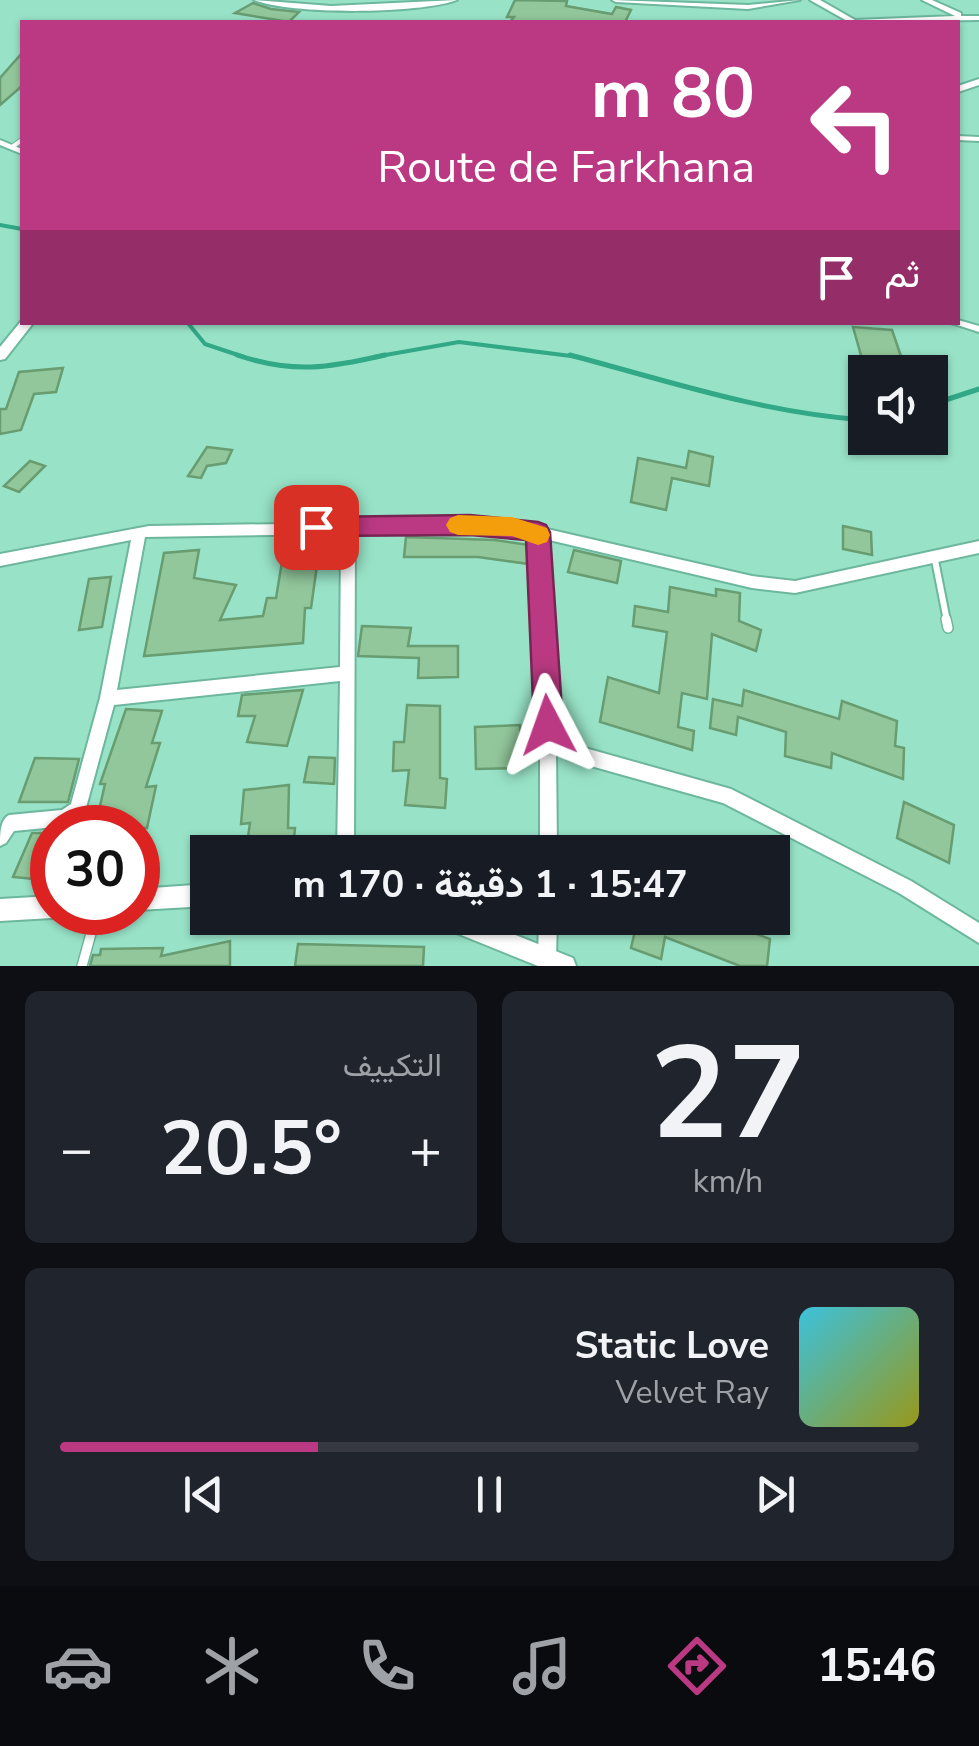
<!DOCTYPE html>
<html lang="ar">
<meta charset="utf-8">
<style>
:root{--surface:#171b24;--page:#20242c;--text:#f1f3f6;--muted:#9ea1a6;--line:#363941;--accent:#ba3982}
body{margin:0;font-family:"Nunito Sans",Vazirmatn,sans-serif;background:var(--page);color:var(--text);direction:rtl;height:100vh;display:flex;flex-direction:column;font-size:38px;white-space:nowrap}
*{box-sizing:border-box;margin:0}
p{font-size:32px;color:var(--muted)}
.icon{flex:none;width:55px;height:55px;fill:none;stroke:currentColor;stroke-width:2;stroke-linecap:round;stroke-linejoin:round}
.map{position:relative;height:966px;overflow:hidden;direction:ltr}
.drawer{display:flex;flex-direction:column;gap:25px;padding:25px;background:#0d0f14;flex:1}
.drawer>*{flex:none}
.banner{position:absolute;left:20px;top:20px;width:940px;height:305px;border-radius:0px;box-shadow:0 2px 8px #0004;direction:rtl;background:#ba3982;color:#fff;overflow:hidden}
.fabs{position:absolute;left:848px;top:355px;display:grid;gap:20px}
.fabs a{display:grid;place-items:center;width:100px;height:100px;border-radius:0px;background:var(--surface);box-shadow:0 2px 8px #0004;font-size:50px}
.speed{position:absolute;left:30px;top:805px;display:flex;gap:20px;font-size:50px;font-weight:700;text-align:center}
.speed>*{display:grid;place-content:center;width:130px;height:130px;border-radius:50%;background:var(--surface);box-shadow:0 2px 8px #0004;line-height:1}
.speed .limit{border:15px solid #d22;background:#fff;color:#111}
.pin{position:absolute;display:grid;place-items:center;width:85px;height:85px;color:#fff;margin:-42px;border-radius:20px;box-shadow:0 5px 15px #0006}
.me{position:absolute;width:110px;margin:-55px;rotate:356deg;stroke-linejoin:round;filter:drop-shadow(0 0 8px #0008)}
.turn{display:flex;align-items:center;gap:35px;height:210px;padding:0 40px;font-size:45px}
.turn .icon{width:130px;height:130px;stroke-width:2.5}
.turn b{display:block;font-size:70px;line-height:85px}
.then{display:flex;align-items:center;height:95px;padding:0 40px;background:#0003;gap:20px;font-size:38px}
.big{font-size:75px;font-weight:700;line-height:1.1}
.drawer .widget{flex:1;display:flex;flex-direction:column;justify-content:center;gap:15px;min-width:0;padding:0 35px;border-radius:15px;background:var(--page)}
.drawer .dial{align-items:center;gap:0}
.dial b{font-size:130px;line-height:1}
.song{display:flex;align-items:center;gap:30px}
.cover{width:120px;height:120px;border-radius:15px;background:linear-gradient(135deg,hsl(190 70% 55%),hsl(60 70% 35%))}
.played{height:10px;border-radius:5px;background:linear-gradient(90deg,var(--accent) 30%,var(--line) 30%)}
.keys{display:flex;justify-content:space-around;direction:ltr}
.heat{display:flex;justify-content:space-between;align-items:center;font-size:55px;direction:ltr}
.drawer .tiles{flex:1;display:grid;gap:25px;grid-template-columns:1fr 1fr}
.widget:last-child{grid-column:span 2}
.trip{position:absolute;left:190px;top:835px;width:600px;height:100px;border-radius:0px;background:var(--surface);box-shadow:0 2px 8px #0004;font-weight:700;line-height:100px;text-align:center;direction:rtl}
.tabs{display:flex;height:160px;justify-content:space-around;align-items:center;background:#090b0e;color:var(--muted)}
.tabs .icon{width:70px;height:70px}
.tabs .on{color:var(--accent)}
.tabs b{font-size:45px;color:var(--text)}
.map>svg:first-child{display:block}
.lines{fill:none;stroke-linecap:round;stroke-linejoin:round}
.stream-far1{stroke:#31a886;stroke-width:4}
.stream{stroke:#31a886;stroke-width:5}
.building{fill:#92c79b;stroke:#689c71;stroke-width:2.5}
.service-far2-casing{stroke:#6cb79d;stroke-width:6}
.service-far1-casing{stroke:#6cb79d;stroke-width:10}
.service-casing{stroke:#6cb79d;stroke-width:12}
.minor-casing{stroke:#6cb79d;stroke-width:4}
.tertiary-casing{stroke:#6cb79d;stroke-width:4}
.service-far2{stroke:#fff;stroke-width:4}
.service-far1{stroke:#fff;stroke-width:6}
.service{stroke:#fff;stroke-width:9}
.minor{fill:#fff;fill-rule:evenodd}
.tertiary{fill:#fff;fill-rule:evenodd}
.route{fill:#ba3982;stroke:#792554;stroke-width:2.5}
.slow{fill:#f59e0b}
</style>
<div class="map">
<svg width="979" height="966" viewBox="0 0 979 966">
<rect width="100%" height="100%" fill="#98e3c7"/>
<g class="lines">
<g class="stream-far1">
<polyline points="0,225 22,229"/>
<polyline points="187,322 205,344 244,357"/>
<polyline points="374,357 459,342 579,357"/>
</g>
<g class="stream">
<path d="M237,355C293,374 329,368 385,355"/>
<path d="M570,355C668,381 763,413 865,420"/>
<polyline points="930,405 979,389"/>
</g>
</g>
<g class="building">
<polygon points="515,0 567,1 566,6 612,14 616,7 631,10 625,22 510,22 514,17 507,17"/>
<polygon points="253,3 271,9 299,12 289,22 235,13"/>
<polygon points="22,53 22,86 0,105 0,78"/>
<polygon points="853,327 892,330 905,368 864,366"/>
<polygon points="63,368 56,392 34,394 21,430 0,434 0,409 6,409 19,372"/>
<polygon points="207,447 232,450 226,463 207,466 201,478 188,476"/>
<polygon points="689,451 713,457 709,486 672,478 666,510 631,502 638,458 686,468"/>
<polygon points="30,461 45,466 19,492 4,486"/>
<polygon points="843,526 871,532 872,555 843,549"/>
<polygon points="406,537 495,540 529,545 529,564 478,557 404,557"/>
<polygon points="285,544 320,544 311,608 305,608 303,643 144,656 164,553 199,550 194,578 236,585 220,620 263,616 267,598 276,598"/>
<polygon points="574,550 621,561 617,583 568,572"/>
<polygon points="111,577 102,627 79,630 89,579"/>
<polygon points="670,587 716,596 716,589 740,593 739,621 761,630 756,651 712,634 707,699 682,693 678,727 694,731 692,750 600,722 608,677 659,693 667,632 633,626 635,606 668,612"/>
<polygon points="362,626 411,628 408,646 458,646 458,677 418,678 419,658 358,656"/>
<polygon points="303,690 287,746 247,742 255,716 238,716 242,695"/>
<polygon points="744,690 839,719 842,701 897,721 895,746 904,748 903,779 832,753 831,768 785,756 786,732 738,717 736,735 710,728 713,699 742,706"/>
<polygon points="407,705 440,706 440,778 447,779 445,808 405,805 409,770 393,771 394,742 404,742"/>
<polygon points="126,709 162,711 152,743 160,743 146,787 156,786 147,828 95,828 105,784 100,784"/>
<polygon points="520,725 522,768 476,769 475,727"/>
<polygon points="309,757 335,758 334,784 304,782"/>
<polygon points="35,758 79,759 68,802 19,802"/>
<polygon points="289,785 288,828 295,828 293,849 246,851 250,823 241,824 244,790"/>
<polygon points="904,802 954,825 949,863 897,838"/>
<polygon points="32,833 52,833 52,867 44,880 13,877"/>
<polygon points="638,918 714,918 770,939 767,966 740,966 665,937 661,959 631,948"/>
<polygon points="230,941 230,966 90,966 93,955 100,955 101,949 163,948 161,956"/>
<polygon points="298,944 424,947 423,966 295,966"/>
</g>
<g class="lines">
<g class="service-far2-casing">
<polyline id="service-far2" points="12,147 22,140"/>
</g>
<g class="service-far1-casing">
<polyline id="service-far1" points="934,555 947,621"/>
</g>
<g class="service-casing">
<g id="service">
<polyline points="946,619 948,628"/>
<polyline points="82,966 97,912"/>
</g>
</g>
<g class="minor-casing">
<g id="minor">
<polygon points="958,136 979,137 979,141 958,140"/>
<polygon points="0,140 22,149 22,154 0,145"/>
<polygon points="958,320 979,326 979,332 948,322 958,322"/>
<path d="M348,521L353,523L512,521L752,576L795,581L979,541V553L795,593L752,588L545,539L556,722L578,746L731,789L911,881L979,923V943L899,893L723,803L573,761L567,759L556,746L557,852H540V725L532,536L512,531L355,533L354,852H337L340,681L114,705L84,815L65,826L14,831L6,843L0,846C0,834 0,820 9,815L62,810L71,804L100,698L131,540L0,566V554L149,526L343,523ZM341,534L340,667L117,690L145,537Z"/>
<polygon points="539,918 557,918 556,959 553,966 540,966 538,959"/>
</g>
</g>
<g class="tertiary-casing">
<g id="tertiary">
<path d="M254,0L331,6L457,0C420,14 291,15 254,0Z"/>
<polygon points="612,0 748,5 800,0 748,9 616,2"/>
<polygon points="810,0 820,0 855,20 955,16 922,0 932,0 961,13 961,16 979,16 979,20 849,22"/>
<polygon points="979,79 979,85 958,92 958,86"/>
<polygon points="22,320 22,322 34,322 5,359 0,360 0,347"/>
<polygon points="208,884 208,906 138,910 138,889"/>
<polygon points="52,896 52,912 60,912 60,915 52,918 0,921 0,899"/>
<polygon points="436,918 473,918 573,958 576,966 538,966 439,926"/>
</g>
</g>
<use href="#service-far2" class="service-far2"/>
<use href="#service-far1" class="service-far1"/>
<use href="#service" class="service"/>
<use href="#minor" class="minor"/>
<use href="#tertiary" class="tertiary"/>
</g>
<polygon class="route" points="470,515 538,522 546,525 550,532 563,725 559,735 548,739 538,735 534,725 526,540 470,535 316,536 308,534 304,527 308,520 316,517"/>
<polygon class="slow" points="458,515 512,517 547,528 550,535 547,542 538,545 512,536 458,535 450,532 446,525 450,518"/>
</svg>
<div class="fabs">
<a><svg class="icon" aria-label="sound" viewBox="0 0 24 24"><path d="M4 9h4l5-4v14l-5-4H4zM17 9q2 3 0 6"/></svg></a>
</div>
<div class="speed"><div class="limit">30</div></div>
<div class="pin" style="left:316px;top:527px;background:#d93025"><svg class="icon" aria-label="arrive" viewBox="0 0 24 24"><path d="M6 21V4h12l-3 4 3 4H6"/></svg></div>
<svg class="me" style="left:548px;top:725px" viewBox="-20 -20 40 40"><path d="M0-17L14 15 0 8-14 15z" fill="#ba3982" stroke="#fff" stroke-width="4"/></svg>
<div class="trip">15:47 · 1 دقيقة · 170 m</div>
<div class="banner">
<div class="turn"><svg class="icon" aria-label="left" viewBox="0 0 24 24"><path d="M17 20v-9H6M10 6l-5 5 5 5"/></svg><div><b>80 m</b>Route de Farkhana</div></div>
<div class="then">ثم<svg class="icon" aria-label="arrive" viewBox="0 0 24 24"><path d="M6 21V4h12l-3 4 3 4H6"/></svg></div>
</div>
</div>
<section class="drawer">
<div class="tiles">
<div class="widget dial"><b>27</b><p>km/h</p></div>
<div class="widget"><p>التكييف</p>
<div class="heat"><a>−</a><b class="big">20.5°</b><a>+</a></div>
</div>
<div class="widget">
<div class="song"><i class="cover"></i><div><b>Static Love</b><p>Velvet Ray</p></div></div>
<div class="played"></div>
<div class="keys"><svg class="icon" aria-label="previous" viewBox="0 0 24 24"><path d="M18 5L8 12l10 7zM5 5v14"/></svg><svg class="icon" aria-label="pause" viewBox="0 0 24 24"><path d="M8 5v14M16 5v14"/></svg><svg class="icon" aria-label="next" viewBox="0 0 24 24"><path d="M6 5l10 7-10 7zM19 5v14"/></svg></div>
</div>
</div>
</section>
<nav class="tabs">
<b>15:46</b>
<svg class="icon on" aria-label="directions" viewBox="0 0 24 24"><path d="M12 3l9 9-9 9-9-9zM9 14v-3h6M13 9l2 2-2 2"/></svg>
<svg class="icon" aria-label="music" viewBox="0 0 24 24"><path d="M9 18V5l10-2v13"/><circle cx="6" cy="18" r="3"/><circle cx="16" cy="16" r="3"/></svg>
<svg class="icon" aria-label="phone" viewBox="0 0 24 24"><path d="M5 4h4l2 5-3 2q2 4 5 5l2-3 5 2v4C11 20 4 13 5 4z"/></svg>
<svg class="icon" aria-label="climate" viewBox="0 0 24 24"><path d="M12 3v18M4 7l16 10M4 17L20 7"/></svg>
<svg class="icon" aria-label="car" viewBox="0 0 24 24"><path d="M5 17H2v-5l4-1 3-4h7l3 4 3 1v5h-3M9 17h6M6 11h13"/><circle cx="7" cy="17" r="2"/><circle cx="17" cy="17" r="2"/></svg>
</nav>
